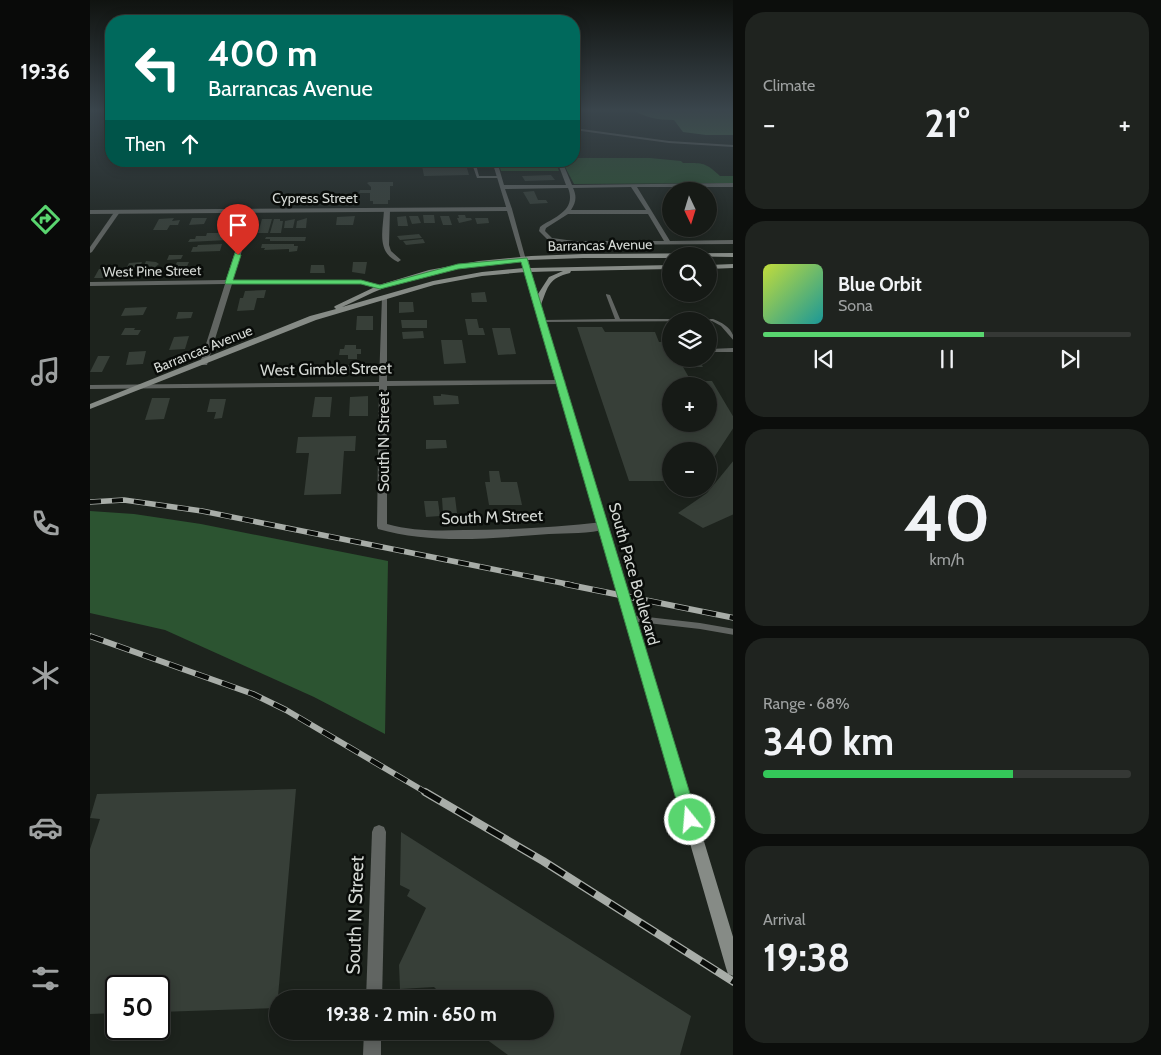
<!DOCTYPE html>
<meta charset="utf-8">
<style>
:root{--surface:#161a16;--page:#1f231f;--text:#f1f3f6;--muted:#9ea1a1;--line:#353835;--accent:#59d56f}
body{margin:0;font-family:Cabin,sans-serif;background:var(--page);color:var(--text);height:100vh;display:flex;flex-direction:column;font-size:19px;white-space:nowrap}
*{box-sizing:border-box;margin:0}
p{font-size:16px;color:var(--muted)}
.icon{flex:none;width:28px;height:28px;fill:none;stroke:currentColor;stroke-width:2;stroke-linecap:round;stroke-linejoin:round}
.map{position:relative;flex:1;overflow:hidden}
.side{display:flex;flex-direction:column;gap:12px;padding:12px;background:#0c0e0c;width:428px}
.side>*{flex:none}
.top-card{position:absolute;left:15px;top:15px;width:475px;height:152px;border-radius:20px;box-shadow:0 2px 12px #0003,0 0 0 1px var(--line);background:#00695c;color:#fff;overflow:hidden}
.needle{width:32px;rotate:176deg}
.controls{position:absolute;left:572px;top:182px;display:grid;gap:10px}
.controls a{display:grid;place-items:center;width:55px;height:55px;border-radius:50%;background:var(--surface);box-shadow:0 2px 12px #0003,0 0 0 1px var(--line);font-size:25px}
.speed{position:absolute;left:15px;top:975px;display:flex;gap:10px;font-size:25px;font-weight:700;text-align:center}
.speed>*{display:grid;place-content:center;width:65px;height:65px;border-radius:50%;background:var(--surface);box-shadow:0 2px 12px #0003,0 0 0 1px var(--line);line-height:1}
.speed .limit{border:2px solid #111;border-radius:8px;background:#fff;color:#111}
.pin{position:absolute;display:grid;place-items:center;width:42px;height:42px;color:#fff;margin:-51px -21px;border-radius:50% 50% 50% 0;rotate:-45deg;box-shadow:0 0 5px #0007}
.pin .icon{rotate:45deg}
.me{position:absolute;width:55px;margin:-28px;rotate:343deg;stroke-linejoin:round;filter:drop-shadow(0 0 4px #0008)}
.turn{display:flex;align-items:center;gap:18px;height:105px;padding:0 20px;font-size:22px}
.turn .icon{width:65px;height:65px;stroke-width:2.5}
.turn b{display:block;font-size:35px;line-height:42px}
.then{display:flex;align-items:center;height:48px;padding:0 20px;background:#0003;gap:10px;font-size:19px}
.big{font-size:38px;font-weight:700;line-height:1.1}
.side .tile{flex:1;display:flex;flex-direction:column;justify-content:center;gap:8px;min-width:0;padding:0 18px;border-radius:20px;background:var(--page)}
.side .dial{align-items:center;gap:0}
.dial b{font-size:65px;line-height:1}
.song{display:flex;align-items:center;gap:15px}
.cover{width:60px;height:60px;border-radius:8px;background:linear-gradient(135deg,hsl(70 70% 55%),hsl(180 70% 35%))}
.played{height:5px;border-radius:2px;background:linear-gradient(90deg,var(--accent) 60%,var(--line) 60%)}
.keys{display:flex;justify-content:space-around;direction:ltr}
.heat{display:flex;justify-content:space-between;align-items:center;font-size:28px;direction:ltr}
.charge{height:8px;border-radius:4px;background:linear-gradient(90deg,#34c759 68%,var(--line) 0)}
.trip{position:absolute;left:179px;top:990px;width:285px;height:50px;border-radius:25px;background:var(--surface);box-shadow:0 2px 12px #0003,0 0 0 1px var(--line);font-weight:700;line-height:50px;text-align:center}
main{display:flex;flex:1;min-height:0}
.tab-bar{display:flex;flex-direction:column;width:90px;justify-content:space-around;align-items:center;background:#090a09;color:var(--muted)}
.tab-bar .icon{width:35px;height:35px}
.tab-bar .selected{color:var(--accent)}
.tab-bar b{font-size:22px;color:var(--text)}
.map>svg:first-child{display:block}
.forest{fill:#2c5431}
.water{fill:#466f4b}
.building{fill:#373f38;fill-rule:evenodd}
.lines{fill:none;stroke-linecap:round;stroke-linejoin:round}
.service{fill:#616562;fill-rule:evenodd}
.minor{fill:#616562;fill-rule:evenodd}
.tertiary{fill:#616562;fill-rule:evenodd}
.secondary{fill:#868b86;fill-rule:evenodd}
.rail-far2-casing{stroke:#a8ada8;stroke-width:5.5}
.rail-far1-casing{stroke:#a8ada8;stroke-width:6}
.rail-casing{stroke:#a8ada8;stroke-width:8}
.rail-far2{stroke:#090c09;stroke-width:4;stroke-dasharray:11;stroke-linecap:butt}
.rail-far1{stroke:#090c09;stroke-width:4.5;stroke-dasharray:14;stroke-linecap:butt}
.rail{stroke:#090c09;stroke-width:5.5;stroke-dasharray:18;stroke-linecap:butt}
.route{fill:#59d56f;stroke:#3a8a48}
.labels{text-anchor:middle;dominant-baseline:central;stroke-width:5;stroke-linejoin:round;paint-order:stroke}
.far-street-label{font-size:14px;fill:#d4d8d4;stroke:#090c09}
.street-label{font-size:16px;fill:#d4d8d4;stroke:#090c09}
.near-street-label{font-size:19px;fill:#d4d8d4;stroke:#090c09}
</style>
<main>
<nav class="tab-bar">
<b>19:36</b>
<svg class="icon selected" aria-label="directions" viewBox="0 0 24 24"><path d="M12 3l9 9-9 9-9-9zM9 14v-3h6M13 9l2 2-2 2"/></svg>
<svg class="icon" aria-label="music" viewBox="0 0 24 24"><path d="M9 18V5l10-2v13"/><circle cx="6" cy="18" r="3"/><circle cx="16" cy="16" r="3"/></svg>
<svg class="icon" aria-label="phone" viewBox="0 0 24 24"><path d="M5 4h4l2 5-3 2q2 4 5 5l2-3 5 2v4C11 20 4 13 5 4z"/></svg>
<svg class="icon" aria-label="climate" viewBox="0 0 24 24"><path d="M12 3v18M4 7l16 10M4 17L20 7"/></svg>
<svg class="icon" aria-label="car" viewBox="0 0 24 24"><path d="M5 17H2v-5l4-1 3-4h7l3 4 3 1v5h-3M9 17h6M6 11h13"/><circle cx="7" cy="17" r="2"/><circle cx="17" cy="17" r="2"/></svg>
<svg class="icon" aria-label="filters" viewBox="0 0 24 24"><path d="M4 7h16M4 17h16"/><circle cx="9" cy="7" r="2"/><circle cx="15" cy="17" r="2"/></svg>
</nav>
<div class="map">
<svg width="644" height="1055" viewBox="0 0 644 1055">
<rect width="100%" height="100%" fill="#1d231d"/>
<g class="forest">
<path d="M484,158H560L591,161L593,163C613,163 615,162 630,176H643V183L484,184L472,161H484Z"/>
<polygon points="408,161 465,161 469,171 411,171"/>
<polygon points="0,511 44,514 111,524 298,561 295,734 224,697 75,630 0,613"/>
</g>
<path class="water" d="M540,109H643V135H616L593,132L584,120C566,120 555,117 540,109Z"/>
<g class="building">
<polygon points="331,161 375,161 379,175 334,176"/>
<polygon points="461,175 465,180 435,181 432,176"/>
<polygon points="279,182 303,182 303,186 300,186 300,200 298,200 298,204 283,204 283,201 280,201 280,193 269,193 270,190 281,190 281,187 277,183"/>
<polygon points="444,191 448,200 456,200 458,203 440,204 433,192"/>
<polygon points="333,215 344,215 345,223 334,223"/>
<polygon points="368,215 375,215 376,218 381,218 382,220 369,223 367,218 369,218"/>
<polygon points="265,216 263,225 246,225 247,217"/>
<polygon points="316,216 318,226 308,226 307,217"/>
<polygon points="319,216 328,216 331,223 322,224"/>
<polygon points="350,216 359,216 362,225 353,225"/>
<polygon points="84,218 82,221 90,220 88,225 80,225 77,230 63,230 69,219"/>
<polygon points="102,218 117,218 114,224 99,225"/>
<polygon points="217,218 216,228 206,228 207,221"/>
<polygon points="385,218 398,218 399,223 387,224"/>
<polygon points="172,219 182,219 178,233 168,233"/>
<polygon points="184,219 190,219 190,221 193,221 191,233 180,233"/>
<polygon points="205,219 203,228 194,228 195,221"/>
<polygon points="117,233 140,233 138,240 98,242 100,239 105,239 106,236 116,236"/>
<polygon points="329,234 332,238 310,240 307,236"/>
<polygon points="176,237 216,237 215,241 180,241 180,239 175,239"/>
<polygon points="333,239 335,243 316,245 313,241"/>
<polygon points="132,244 130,251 101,252 103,247 107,247 108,245"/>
<polygon points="172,244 204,244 204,246 208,246 207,251 199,252 199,249 174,250 175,248 171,248"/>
<polygon points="79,255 93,255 91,259 77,260"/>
<polygon points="56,261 66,262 69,264 64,268 53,268"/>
<polygon points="52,262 48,272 34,273 39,263"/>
<polygon points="87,262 99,262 94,273 82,273"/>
<polygon points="263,262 277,262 275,274 262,272"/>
<polygon points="221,265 234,265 235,273 220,273"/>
<polygon points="9,269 21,269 17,278 4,278"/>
<polygon points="176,290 174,298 167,298 164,310 147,311 150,298 153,298 155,291"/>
<polygon points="395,292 397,302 382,302 381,293"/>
<polygon points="309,302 323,302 324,312 309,313"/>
<polygon points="57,307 53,315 31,316 35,308"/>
<polygon points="88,312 103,312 101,318 86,319"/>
<polygon points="267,316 283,316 283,330 266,330"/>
<polygon points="375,319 387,319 389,328 393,328 395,335 378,335"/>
<polygon points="311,320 337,320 337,328 312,328"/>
<path d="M487,327H512L515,332H565L569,342H581V359H608L613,367H593L601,381H622L644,418V427L619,465V451H581V481H539ZM581,386H619V424H581Z"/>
<polygon points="35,328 45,328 44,330 51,330 48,335 31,335"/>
<polygon points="402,328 420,328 426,354 408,355"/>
<polygon points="333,331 334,338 313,339 312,332"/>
<polygon points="99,336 95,349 79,350 84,337"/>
<polygon points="351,340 372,340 376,363 354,364"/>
<polygon points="255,345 266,345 266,349 271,349 271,354 267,354 267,359 258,359 258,355 249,355 250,349 254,349"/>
<polygon points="56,351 53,364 36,365 39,352"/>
<polygon points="8,356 20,356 12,372 0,372"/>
<polygon points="252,365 279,365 279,373 251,374"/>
<polygon points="351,394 368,396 369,404 344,405 343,396 351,396"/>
<polygon points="278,396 278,416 259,416 260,397"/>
<polygon points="225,397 242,397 240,417 222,417"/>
<polygon points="62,398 80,398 74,419 55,420"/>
<polygon points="120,399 136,399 132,418 124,419 126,412 117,412"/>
<polygon points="266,436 265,451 254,451 251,494 214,495 219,453 206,453 208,437"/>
<polygon points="336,440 356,440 357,448 336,449"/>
<polygon points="644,460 644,514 613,528 588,513 617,493"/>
<polygon points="399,471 409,471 411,482 427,482 432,505 399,505 395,482 400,482"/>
<polygon points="365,497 367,513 353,514 352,498"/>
<polygon points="334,501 348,501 350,516 336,517"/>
<polygon points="206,789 187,1008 69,1012 69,986 26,986 26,1013 0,1014 0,849 10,819 0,818 7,794"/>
<polygon points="311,832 601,1016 590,1055 418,1055 385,1031 455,1031 455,999 346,999 348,991 344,987 310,989 309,965 336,908 317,896 320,890 310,885"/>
</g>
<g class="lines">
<g class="service">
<polygon points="484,128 579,141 644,145 644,147 579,143 484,130"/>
<polygon points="381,161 385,161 389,176 409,176 411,177 409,178 387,178"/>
<polygon points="149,281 245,281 247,282 245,283 151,283 149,282"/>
<path d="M516,294L520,295L530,319H623C633,323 644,329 644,341L631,326L622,321L453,322L451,321L453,320L525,319L516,295Z"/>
<polygon points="644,348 644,352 619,352 619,349"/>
<polygon points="540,615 610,623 644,629 644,635 610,629 540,621 537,620 536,618 537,616"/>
</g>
<g class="minor">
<path d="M402,161H407L414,185H476L467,161H472L482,185L644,183V187H547L580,241L644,240V244L484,245L458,240L449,231L450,227C464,217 487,211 478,188L415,189L422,209L417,210ZM541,187L556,210H481C486,203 487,196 483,188ZM478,214H558L574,241H484L462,238L455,231L456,228Z"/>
<path d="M297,208L300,210L299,245L301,251L311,260L308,262C286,252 293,230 294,210Z"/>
<polygon points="161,209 164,211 143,280 151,280 154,282 151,284 142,284 117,365 111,365 110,363 135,284 0,286 0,282 136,280 158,211"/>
<polygon points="25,211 30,212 2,252 0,253 0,247"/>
<polygon points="245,280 271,280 293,287 290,289 271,284 243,283 243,281"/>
<path d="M292,297L297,298V381L472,380L476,382L472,384L297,386V524C322,531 348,531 374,530C420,530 467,527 513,522L518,526L517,529C499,534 478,533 459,534C404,538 343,545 288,529L287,526L289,386L0,389V385L289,382Z"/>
<polygon points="289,825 294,827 296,832 292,999 276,999 282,832 284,827"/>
<polygon points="274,1031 291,1031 291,1055 273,1055"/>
</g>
<polygon class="tertiary" points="419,207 422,209 436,260 431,259 417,211 0,214 0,210"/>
<g class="secondary">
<path d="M644,253V257L581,256V258H493L438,260L440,268L581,265V269L481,271L480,273C459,278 458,286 451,305L644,940V976L638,974L636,968L435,272L392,276L344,285L226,320L0,409V404L220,316L246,309L244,307L245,306L289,285L339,270L389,261L441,256L493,254ZM431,261L434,268L392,272L343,281L252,307C266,301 280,293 294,288C338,271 385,265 431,261ZM473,271L459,277L448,294L441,272Z"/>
<polygon points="644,264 644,268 619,269 619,265"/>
</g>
<g class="rail-far2-casing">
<polyline id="rail-far2" points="0,502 34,500 112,511 482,585"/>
</g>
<g class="rail-far1-casing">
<g id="rail-far1">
<polyline points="475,584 644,618"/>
<polyline points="0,636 163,694 196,710 337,793"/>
</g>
</g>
<g class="rail-casing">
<polyline id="rail" points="335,792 453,861 644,982"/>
</g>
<use href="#rail-far2" class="rail-far2"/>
<use href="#rail-far1" class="rail-far1"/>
<use href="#rail" class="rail"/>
</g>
<linearGradient id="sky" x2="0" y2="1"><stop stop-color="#101310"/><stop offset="0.43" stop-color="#3a454c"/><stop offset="1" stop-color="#3a454c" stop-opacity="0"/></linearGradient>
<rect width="644" height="256" fill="url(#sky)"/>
<polygon class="route" points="145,253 151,255 143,280 271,280 290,285 368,264 437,258 608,820 605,826 600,828 594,826 592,820 431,262 368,269 290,289 271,284 136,284 135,283"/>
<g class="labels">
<g class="far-street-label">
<text x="225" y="198">Cypress Street</text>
<text transform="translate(510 245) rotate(-1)">Barrancas Avenue</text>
<text transform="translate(62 271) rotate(-1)">West Pine Street</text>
<text transform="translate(113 349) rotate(-22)">Barrancas Avenue</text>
</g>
<g class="street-label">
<text transform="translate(236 369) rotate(-1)">West Gimble Street</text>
<text transform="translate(293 442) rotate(-90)">South N Street</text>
<text transform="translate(402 517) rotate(-2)">South M Street</text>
<text transform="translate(544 574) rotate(74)">South Pace Boulevard</text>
</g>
<g class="near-street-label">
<text transform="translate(265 915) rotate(-88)">South N Street</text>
</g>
</g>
</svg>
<div class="controls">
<a><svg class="needle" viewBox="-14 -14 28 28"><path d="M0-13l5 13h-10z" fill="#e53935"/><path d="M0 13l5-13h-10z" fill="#9ea1a1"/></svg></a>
<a><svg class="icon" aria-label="search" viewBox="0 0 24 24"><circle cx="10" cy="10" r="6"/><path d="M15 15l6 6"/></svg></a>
<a><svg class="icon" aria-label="layers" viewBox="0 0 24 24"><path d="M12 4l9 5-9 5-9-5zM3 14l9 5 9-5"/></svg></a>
<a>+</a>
<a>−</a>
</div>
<div class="speed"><div class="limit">50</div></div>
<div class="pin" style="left:148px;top:255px;background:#d93025"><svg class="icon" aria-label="arrive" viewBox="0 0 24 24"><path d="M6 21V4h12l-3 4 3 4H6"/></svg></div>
<svg class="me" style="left:600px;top:820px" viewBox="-20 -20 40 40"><circle r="17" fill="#59d56f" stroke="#fff" stroke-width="3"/><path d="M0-11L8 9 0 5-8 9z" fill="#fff"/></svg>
<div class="trip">19:38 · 2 min · 650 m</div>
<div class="top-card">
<div class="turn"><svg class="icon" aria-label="left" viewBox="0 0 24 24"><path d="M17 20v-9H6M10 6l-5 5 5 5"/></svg><div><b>400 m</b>Barrancas Avenue</div></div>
<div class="then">Then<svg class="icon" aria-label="ahead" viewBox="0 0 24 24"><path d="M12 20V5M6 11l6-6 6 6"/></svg></div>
</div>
</div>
<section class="side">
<div class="tile"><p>Climate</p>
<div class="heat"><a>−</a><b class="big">21°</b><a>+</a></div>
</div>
<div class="tile">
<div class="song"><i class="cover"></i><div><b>Blue Orbit</b><p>Sona</p></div></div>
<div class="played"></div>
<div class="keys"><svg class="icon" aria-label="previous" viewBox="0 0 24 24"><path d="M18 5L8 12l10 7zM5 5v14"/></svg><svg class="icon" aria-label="pause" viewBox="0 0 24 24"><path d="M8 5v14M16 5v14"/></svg><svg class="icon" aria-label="next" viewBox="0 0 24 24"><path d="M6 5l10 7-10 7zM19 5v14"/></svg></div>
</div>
<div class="tile dial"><b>40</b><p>km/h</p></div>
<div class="tile"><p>Range · 68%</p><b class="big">340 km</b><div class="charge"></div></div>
<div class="tile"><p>Arrival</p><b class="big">19:38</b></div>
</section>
</main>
